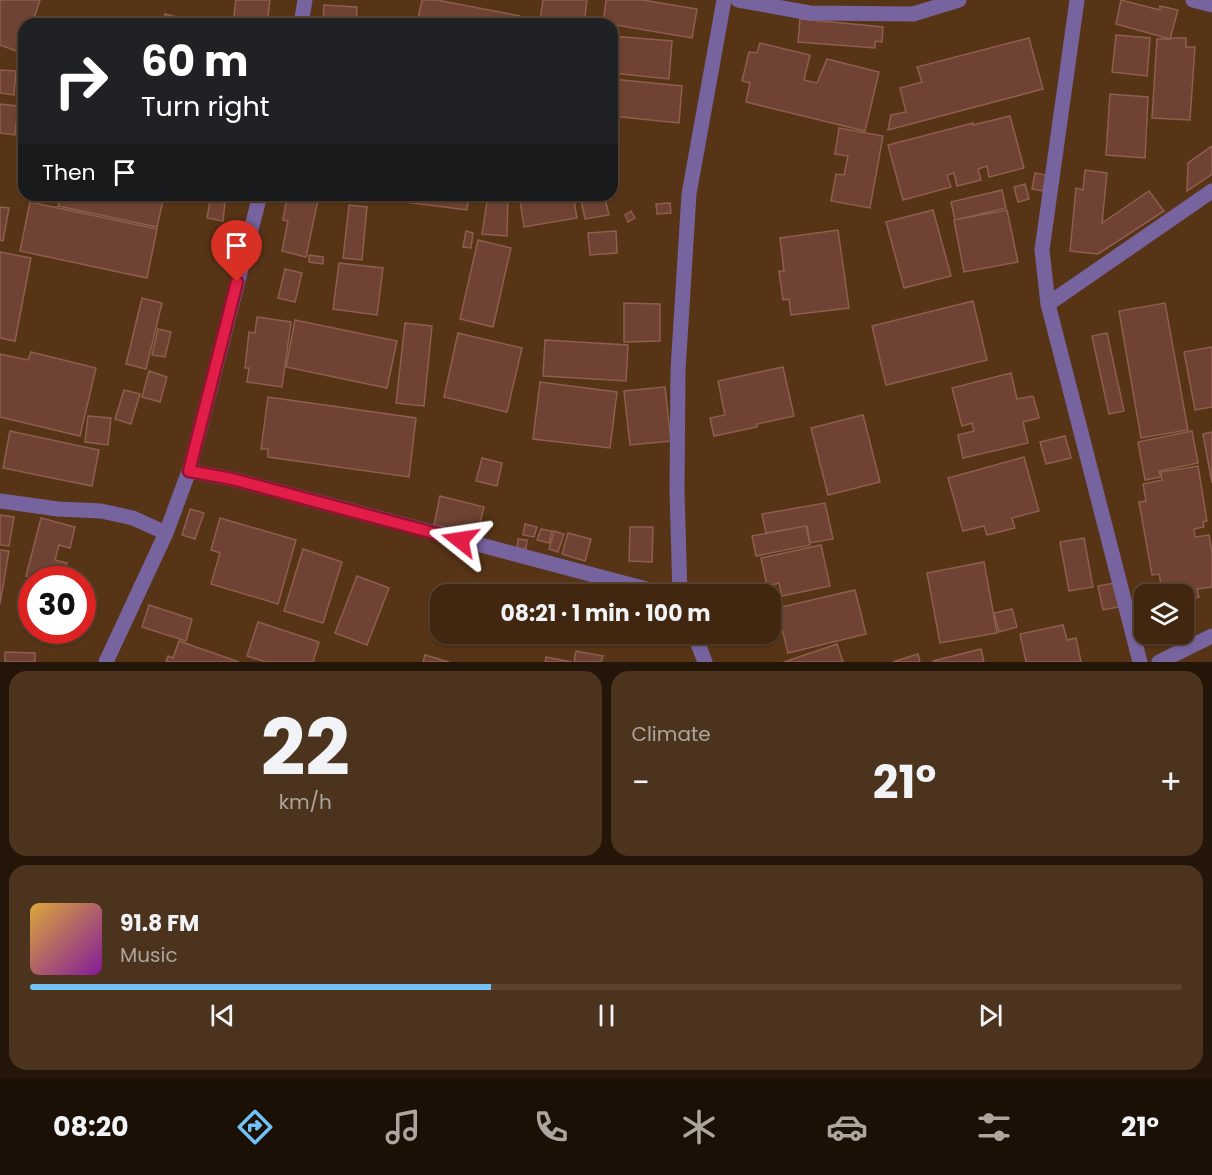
<!DOCTYPE html>
<meta charset="utf-8">
<style>
:root{--surface:#412710;--page:#4c331e;--text:#f1f3f6;--muted:#aea59f;--line:#5a4430;--accent:#71c1f5}
body{margin:0;font-family:Poppins,sans-serif;background:var(--page);color:var(--text);height:100vh;display:flex;flex-direction:column;font-size:22px;white-space:nowrap}
*{box-sizing:border-box;margin:0}
p{font-size:20px;color:var(--muted)}
.icon{flex:none;width:33px;height:33px;fill:none;stroke:currentColor;stroke-width:2;stroke-linecap:round;stroke-linejoin:round}
.map{position:relative;height:662px;overflow:hidden}
.panel{display:flex;flex-direction:column;gap:9px;padding:9px;background:#241509;flex:1}
.panel>*{flex:none}
.banner{position:absolute;left:18px;top:18px;width:600px;height:183px;border-radius:18px;box-shadow:0 2px 4px #0004,0 0 0 2px var(--line);background:#202124;color:#fff;overflow:hidden}
.fabs{position:absolute;left:1134px;top:584px;display:grid;gap:12px}
.fabs a{display:grid;place-items:center;width:60px;height:60px;border-radius:12px;background:var(--surface);box-shadow:0 2px 4px #0004,0 0 0 2px var(--line);font-size:30px}
.speed{position:absolute;left:18px;top:566px;display:flex;gap:12px;font-size:30px;font-weight:700;text-align:center}
.speed>*{display:grid;place-content:center;width:78px;height:78px;border-radius:50%;background:var(--surface);box-shadow:0 2px 4px #0004,0 0 0 2px var(--line);line-height:1}
.speed .limit{border:9px solid #d22;background:#fff;color:#111}
.pin{position:absolute;display:grid;place-items:center;width:51px;height:51px;color:#fff;margin:-62px -26px;border-radius:50% 50% 50% 0;rotate:-45deg;box-shadow:0 0 6px #0007}
.pin .icon{rotate:45deg}
.me{position:absolute;width:66px;margin:-33px;rotate:285deg;stroke-linejoin:round;filter:drop-shadow(0 0 4px #0008)}
.turn{display:flex;align-items:center;gap:21px;height:126px;padding:0 24px;font-size:27px}
.turn .icon{width:78px;height:78px;stroke-width:2.5}
.turn b{display:block;font-size:42px;line-height:51px}
.then{display:flex;align-items:center;height:57px;padding:0 24px;background:#0003;gap:12px;font-size:22px}
.big{font-size:45px;font-weight:700;line-height:1.1}
.panel .card{flex:1;display:flex;flex-direction:column;justify-content:center;gap:9px;min-width:0;padding:0 21px;border-radius:18px;background:var(--page)}
.panel .dial{align-items:center;gap:0}
.dial b{font-size:78px;line-height:1}
.song{display:flex;align-items:center;gap:18px}
.cover{width:72px;height:72px;border-radius:9px;background:linear-gradient(135deg,hsl(40 70% 55%),hsl(290 70% 35%))}
.played{height:6px;border-radius:3px;background:linear-gradient(90deg,var(--accent) 40%,var(--line) 40%)}
.keys{display:flex;justify-content:space-around;direction:ltr}
.heat{display:flex;justify-content:space-between;align-items:center;font-size:33px;direction:ltr}
.panel .tiles{flex:1;display:grid;gap:9px;grid-template-columns:1fr 1fr}
.card:last-child{grid-column:span 2}
.trip{position:absolute;left:430px;top:584px;width:351px;height:60px;border-radius:18px;background:var(--surface);box-shadow:0 2px 4px #0004,0 0 0 2px var(--line);font-weight:700;line-height:60px;text-align:center}
.dock{display:flex;height:96px;justify-content:space-around;align-items:center;background:#1a1006;color:var(--muted)}
.dock .icon{width:42px;height:42px}
.dock .active{color:var(--accent)}
.dock b{font-size:27px;color:var(--text)}
.map>svg:first-child{display:block}
.building{fill:#6f4233;stroke:#8e5e4f;stroke-width:1.5}
.lines{fill:none;stroke-linecap:round;stroke-linejoin:round}
.minor{stroke:#77639e;stroke-width:15}
.route-casing{stroke:#92132f;stroke-width:15}
.route{stroke:#e11d48;stroke-width:10}
</style>
<div class="map">
<svg width="1212" height="662" viewBox="0 0 1212 662">
<rect width="100%" height="100%" fill="#573416"/>
<g class="building">
<polygon points="0,0 40,0 32,24 24,24 24,48 22,53 0,45"/>
<polygon points="236,0 270,0 267,24 233,24"/>
<polygon points="422,0 437,0 520,16 518,24 417,24"/>
<polygon points="543,0 587,0 584,24 565,24 540,20"/>
<polygon points="606,0 643,0 697,9 692,38 603,23"/>
<polygon points="1121,0 1160,10 1160,6 1178,10 1170,39 1116,24"/>
<polygon points="324,5 357,7 356,24 323,24"/>
<polygon points="165,14 205,24 163,24"/>
<polygon points="800,19 883,27 882,42 875,41 875,48 798,42"/>
<polygon points="1116,35 1150,38 1147,76 1112,72"/>
<polygon points="612,36 672,41 669,79 612,73"/>
<polygon points="1029,38 1043,89 888,130 891,115 906,112 900,88 922,82 917,67"/>
<polygon points="1172,38 1186,38 1186,47 1195,47 1190,120 1152,118 1157,39 1171,39"/>
<polygon points="760,43 810,55 804,80 817,83 827,59 879,72 865,131 746,102 750,83 742,81 749,52 757,53"/>
<polygon points="0,70 16,71 14,95 0,93"/>
<polygon points="612,79 682,86 679,123 612,116"/>
<polygon points="1110,94 1148,97 1145,158 1106,155"/>
<polygon points="0,104 18,106 15,135 0,133"/>
<polygon points="1010,116 1024,168 989,177 987,166 978,169 981,180 957,186 954,173 947,175 951,187 903,200 888,145 973,123 973,125"/>
<polygon points="839,128 883,136 870,208 831,201 836,174 844,175 848,156 835,154"/>
<polygon points="1212,146 1212,174 1187,191 1188,163"/>
<polygon points="1085,170 1107,173 1102,223 1149,191 1164,211 1098,254 1070,251 1076,188 1083,190"/>
<polygon points="1035,173 1046,175 1043,191 1032,189"/>
<polygon points="1025,184 1029,199 1018,202 1014,187"/>
<polygon points="1002,190 1006,208 955,220 951,202"/>
<polygon points="61,195 157,195 164,196 157,227 58,206"/>
<polygon points="290,195 319,195 306,257 282,251 288,221 283,220 286,202 289,203"/>
<polygon points="349,195 469,195 467,210"/>
<polygon points="488,195 508,195 507,236 482,234"/>
<polygon points="519,195 573,195 577,218 524,227"/>
<polygon points="580,195 604,195 609,215 585,219"/>
<polygon points="210,201 225,203 223,221 207,218"/>
<polygon points="30,202 157,229 147,278 20,251"/>
<polygon points="670,203 671,213 657,214 656,204"/>
<polygon points="349,205 367,207 362,260 343,258"/>
<polygon points="0,207 9,208 3,241 0,240"/>
<polygon points="933,210 951,276 904,288 886,222"/>
<polygon points="1007,210 1018,262 964,272 954,220"/>
<polygon points="631,211 635,218 628,222 625,215"/>
<polygon points="838,230 849,308 791,315 789,299 783,300 779,271 784,271 780,238"/>
<polygon points="466,231 473,233 471,248 463,247"/>
<polygon points="616,231 617,253 590,255 588,233"/>
<polygon points="478,240 511,248 493,327 460,319"/>
<polygon points="0,252 31,258 15,341 0,338"/>
<polygon points="309,255 323,257 323,264 309,262"/>
<polygon points="339,263 383,268 377,315 333,309"/>
<polygon points="285,269 302,273 295,302 278,298"/>
<polygon points="142,298 162,303 146,369 126,364"/>
<polygon points="973,301 987,360 886,385 872,326"/>
<polygon points="624,303 660,304 660,341 624,342"/>
<polygon points="1165,303 1188,430 1141,438 1119,311"/>
<polygon points="257,317 291,322 282,387 247,382 249,368 245,368 249,332 255,333"/>
<polygon points="295,320 397,341 387,388 286,367"/>
<polygon points="405,323 432,326 424,406 396,403"/>
<polygon points="158,329 171,332 165,357 152,355"/>
<polygon points="458,333 522,348 507,412 444,397"/>
<polygon points="1107,333 1124,411 1109,414 1092,336"/>
<polygon points="545,340 628,345 626,381 543,376"/>
<polygon points="1212,347 1212,407 1195,410 1184,352"/>
<polygon points="31,352 96,368 80,436 0,417 0,354 28,360"/>
<polygon points="783,367 794,416 757,424 757,427 714,436 710,418 725,415 718,381"/>
<polygon points="149,371 167,377 160,402 142,397"/>
<polygon points="1011,373 1017,399 1033,396 1039,418 1023,422 1028,443 963,458 958,435 974,431 972,423 962,426 952,388"/>
<polygon points="540,382 617,392 610,448 533,439"/>
<polygon points="665,387 671,441 630,445 624,391"/>
<polygon points="124,390 140,394 131,424 115,419"/>
<polygon points="268,397 416,418 409,477 268,457 268,449 261,449"/>
<polygon points="863,415 880,482 828,495 811,428"/>
<polygon points="88,416 111,418 108,445 85,442"/>
<polygon points="10,431 99,450 92,486 3,468"/>
<polygon points="1192,431 1198,463 1159,471 1161,477 1145,480 1138,442"/>
<polygon points="1212,432 1212,483 1203,434"/>
<polygon points="1065,436 1071,458 1046,464 1040,442"/>
<polygon points="1024,457 1039,511 1012,518 1015,528 987,535 984,526 963,531 948,478"/>
<polygon points="482,458 502,463 497,486 476,481"/>
<polygon points="1198,466 1207,521 1203,522 1204,527 1194,529 1195,537 1209,535 1212,553 1212,587 1197,589 1199,597 1184,600 1184,594 1163,594 1159,574 1152,575 1139,502 1146,501 1143,484 1162,480 1161,472"/>
<polygon points="440,496 484,507 477,535 434,525"/>
<polygon points="825,503 833,539 810,543 807,526 766,533 762,514"/>
<polygon points="190,509 204,513 195,539 182,535"/>
<polygon points="0,515 14,517 9,546 0,545"/>
<polygon points="41,518 75,527 70,548 59,545 55,560 67,563 63,579 37,579 26,576"/>
<polygon points="220,518 296,540 278,604 211,584 220,553 211,550"/>
<polygon points="525,524 537,527 534,537 523,535"/>
<polygon points="806,526 810,545 756,556 752,536"/>
<polygon points="630,527 653,527 652,562 629,561"/>
<polygon points="541,529 552,531 549,543 537,540"/>
<polygon points="554,531 564,534 558,552 549,549"/>
<polygon points="568,533 591,539 585,561 562,554"/>
<polygon points="1084,538 1093,587 1069,591 1060,542"/>
<polygon points="518,539 527,540 526,549 517,548"/>
<polygon points="821,545 830,586 782,596 779,583 767,586 761,558"/>
<polygon points="303,549 342,562 323,623 284,611"/>
<polygon points="0,550 9,551 0,604"/>
<polygon points="984,562 997,633 940,643 927,573"/>
<polygon points="357,576 389,588 367,645 335,633"/>
<polygon points="1114,583 1119,607 1103,610 1098,586"/>
<polygon points="855,590 866,634 788,653 777,608"/>
<polygon points="149,605 192,619 186,641 142,627"/>
<polygon points="1012,609 1017,627 999,632 994,613"/>
<polygon points="258,622 319,642 313,662 266,662 247,656"/>
<polygon points="1063,625 1067,640 1076,638 1081,662 1026,662 1020,634"/>
<polygon points="1150,633 1167,633 1168,636 1152,640"/>
<polygon points="179,641 239,662 166,662 168,656 173,658"/>
<polygon points="837,644 843,662 784,662"/>
<polygon points="981,649 984,662 934,662 933,661"/>
<polygon points="576,651 603,656 601,662 574,662"/>
<polygon points="5,652 35,653 35,662 5,662"/>
<polygon points="918,654 920,662 893,662"/>
<polygon points="425,655 449,662 423,662"/>
<polygon points="546,657 572,662 545,662"/>
</g>
<g class="lines">
<g class="minor">
<polyline points="738,0 810,13 913,14 959,0"/>
<polyline points="1077,0 1042,250 1048,304 1140,662"/>
<polyline points="1193,0 1212,5"/>
<polyline points="301,24 305,0"/>
<polyline points="1048,304 1212,191"/>
<polyline points="189,471 232,479 665,594"/>
<polyline points="0,501 58,509 101,511 133,518 166,533"/>
<polyline points="680,594 677,491 678,370 689,194 724,0"/>
<polyline points="694,633 705,662"/>
<polyline points="106,662 166,533 189,471 260,195"/>
<polyline points="1159,662 1212,636"/>
</g>
</g>
<g class="lines">
<g class="route-casing">
<polyline id="route" points="237,282 189,471 232,479 460,540"/>
</g>
<use href="#route" class="route"/>
</g>
</svg>
<div class="fabs">
<a><svg class="icon" aria-label="layers" viewBox="0 0 24 24"><path d="M12 4l9 5-9 5-9-5zM3 14l9 5 9-5"/></svg></a>
</div>
<div class="speed"><div class="limit">30</div></div>
<div class="pin" style="left:237px;top:282px;background:#d93025"><svg class="icon" aria-label="arrive" viewBox="0 0 24 24"><path d="M6 21V4h12l-3 4 3 4H6"/></svg></div>
<svg class="me" style="left:460px;top:540px" viewBox="-20 -20 40 40"><path d="M0-17L14 15 0 8-14 15z" fill="#e11d48" stroke="#fff" stroke-width="4"/></svg>
<div class="trip">08:21 · 1 min · 100 m</div>
<div class="banner">
<div class="turn"><svg class="icon" aria-label="right" viewBox="0 0 24 24"><path d="M7 20v-9h11M14 6l5 5-5 5"/></svg><div><b>60 m</b>Turn right</div></div>
<div class="then">Then<svg class="icon" aria-label="arrive" viewBox="0 0 24 24"><path d="M6 21V4h12l-3 4 3 4H6"/></svg></div>
</div>
</div>
<section class="panel">
<div class="tiles">
<div class="card dial"><b>22</b><p>km/h</p></div>
<div class="card"><p>Climate</p>
<div class="heat"><a>−</a><b class="big">21°</b><a>+</a></div>
</div>
<div class="card">
<div class="song"><i class="cover"></i><div><b>91.8 FM</b><p>Music</p></div></div>
<div class="played"></div>
<div class="keys"><svg class="icon" aria-label="previous" viewBox="0 0 24 24"><path d="M18 5L8 12l10 7zM5 5v14"/></svg><svg class="icon" aria-label="pause" viewBox="0 0 24 24"><path d="M8 5v14M16 5v14"/></svg><svg class="icon" aria-label="next" viewBox="0 0 24 24"><path d="M6 5l10 7-10 7zM19 5v14"/></svg></div>
</div>
</div>
</section>
<nav class="dock">
<b>08:20</b>
<svg class="icon active" aria-label="directions" viewBox="0 0 24 24"><path d="M12 3l9 9-9 9-9-9zM9 14v-3h6M13 9l2 2-2 2"/></svg>
<svg class="icon" aria-label="music" viewBox="0 0 24 24"><path d="M9 18V5l10-2v13"/><circle cx="6" cy="18" r="3"/><circle cx="16" cy="16" r="3"/></svg>
<svg class="icon" aria-label="phone" viewBox="0 0 24 24"><path d="M5 4h4l2 5-3 2q2 4 5 5l2-3 5 2v4C11 20 4 13 5 4z"/></svg>
<svg class="icon" aria-label="climate" viewBox="0 0 24 24"><path d="M12 3v18M4 7l16 10M4 17L20 7"/></svg>
<svg class="icon" aria-label="car" viewBox="0 0 24 24"><path d="M5 17H2v-5l4-1 3-4h7l3 4 3 1v5h-3M9 17h6M6 11h13"/><circle cx="7" cy="17" r="2"/><circle cx="17" cy="17" r="2"/></svg>
<svg class="icon" aria-label="filters" viewBox="0 0 24 24"><path d="M4 7h16M4 17h16"/><circle cx="9" cy="7" r="2"/><circle cx="15" cy="17" r="2"/></svg>
<b>21°</b>
</nav>
